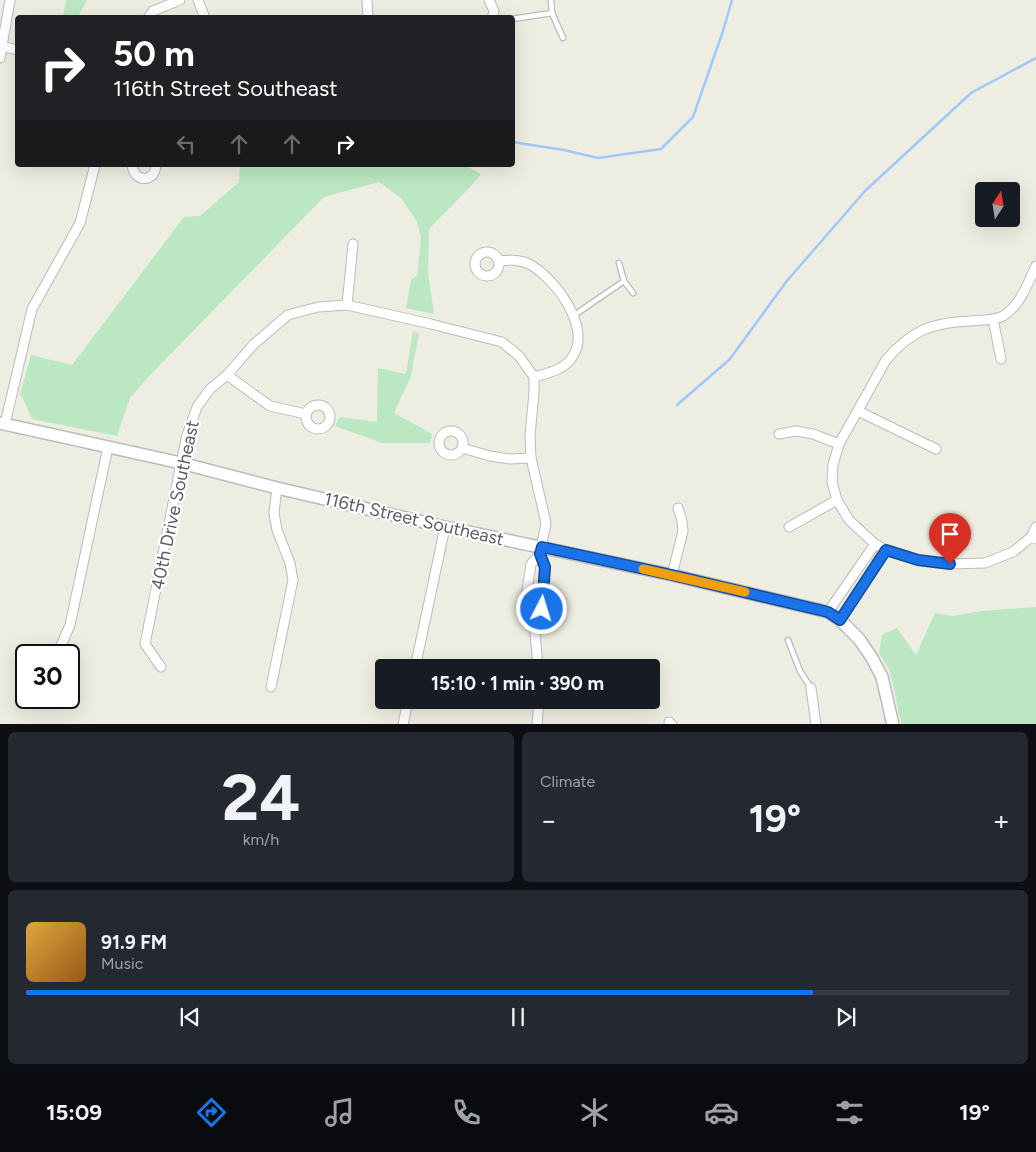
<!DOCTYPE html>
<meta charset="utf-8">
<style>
:root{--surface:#171b24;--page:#242831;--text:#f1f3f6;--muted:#9ea1a6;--line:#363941;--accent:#1a73e8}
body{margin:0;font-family:Figtree,sans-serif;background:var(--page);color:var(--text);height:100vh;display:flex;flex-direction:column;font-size:19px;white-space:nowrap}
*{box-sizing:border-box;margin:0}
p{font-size:16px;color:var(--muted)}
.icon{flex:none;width:28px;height:28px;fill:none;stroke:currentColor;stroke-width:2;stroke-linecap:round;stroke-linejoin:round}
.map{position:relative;height:724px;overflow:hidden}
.panel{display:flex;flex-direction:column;gap:8px;padding:8px;background:#0d0f14;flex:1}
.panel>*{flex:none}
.banner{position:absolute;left:15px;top:15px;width:500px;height:152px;border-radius:5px;box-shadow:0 5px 20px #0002;background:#202124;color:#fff;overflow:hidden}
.needle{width:32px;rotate:12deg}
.tools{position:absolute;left:975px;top:182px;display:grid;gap:10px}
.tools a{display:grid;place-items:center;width:45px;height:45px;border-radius:5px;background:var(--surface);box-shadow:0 5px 20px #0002;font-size:25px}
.speed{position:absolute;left:15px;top:644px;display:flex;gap:10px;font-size:25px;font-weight:700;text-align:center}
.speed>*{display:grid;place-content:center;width:65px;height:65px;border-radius:50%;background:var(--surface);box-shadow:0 5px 20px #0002;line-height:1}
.speed .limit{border:2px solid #111;border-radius:8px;background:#fff;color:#111}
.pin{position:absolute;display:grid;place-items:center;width:42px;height:42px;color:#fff;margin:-51px -21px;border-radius:50% 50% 50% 0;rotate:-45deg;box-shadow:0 0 5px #0007}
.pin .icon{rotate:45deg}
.me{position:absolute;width:55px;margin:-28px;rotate:5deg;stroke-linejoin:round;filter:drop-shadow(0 0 4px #0008)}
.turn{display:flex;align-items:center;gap:18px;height:105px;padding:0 15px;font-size:22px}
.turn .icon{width:65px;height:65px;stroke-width:2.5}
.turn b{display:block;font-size:35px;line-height:42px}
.lanes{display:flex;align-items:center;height:48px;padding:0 15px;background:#0003;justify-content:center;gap:25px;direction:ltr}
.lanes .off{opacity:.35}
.big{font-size:38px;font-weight:700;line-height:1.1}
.panel .card{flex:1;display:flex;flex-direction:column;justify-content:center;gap:8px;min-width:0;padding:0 18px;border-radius:8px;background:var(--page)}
.panel .dial{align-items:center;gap:0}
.dial b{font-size:65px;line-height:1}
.song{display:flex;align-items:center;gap:15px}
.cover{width:60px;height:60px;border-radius:8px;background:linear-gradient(135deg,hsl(40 70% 55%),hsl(30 70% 35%))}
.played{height:5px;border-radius:2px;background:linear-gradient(90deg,var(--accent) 80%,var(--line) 80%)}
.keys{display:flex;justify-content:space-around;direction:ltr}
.heat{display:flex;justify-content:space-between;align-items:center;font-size:28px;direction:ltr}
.panel .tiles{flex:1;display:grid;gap:8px;grid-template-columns:1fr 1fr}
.card:last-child{grid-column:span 2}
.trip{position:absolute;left:375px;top:659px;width:285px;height:50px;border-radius:5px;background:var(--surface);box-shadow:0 5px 20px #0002;font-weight:700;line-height:50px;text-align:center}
.menu{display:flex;height:80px;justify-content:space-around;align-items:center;background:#090b0e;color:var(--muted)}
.menu .icon{width:35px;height:35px}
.menu .on{color:var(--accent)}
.menu b{font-size:22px;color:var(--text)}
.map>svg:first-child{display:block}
.green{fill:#bbe8c2}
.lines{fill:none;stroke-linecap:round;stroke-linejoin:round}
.stream{stroke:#a0c8ff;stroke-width:2.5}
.service-casing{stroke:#b9bbc1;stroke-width:7}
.minor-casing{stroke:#b9bbc1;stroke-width:11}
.tertiary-casing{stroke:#b9bbc1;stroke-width:14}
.service{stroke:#fff;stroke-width:4.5}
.minor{stroke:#fff;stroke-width:9}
.tertiary{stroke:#fff;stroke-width:11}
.route-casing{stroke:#114b97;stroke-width:12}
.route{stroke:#1a73e8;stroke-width:9}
.slow{stroke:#f59e0b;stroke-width:9}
.labels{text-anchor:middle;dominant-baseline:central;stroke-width:4.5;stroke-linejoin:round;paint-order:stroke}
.street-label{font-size:18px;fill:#5a5d63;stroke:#fff}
</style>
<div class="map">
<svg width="1036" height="725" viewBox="0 0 1036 725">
<rect width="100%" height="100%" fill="#eeede1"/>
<g class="green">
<polygon points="66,0 87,0 78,17 63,17"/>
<polygon points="240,165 468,165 468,167 481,174 471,186 429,229 428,274 434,314 406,308 411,280 417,276 421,237 417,222 402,199 379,182 324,197 152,373 130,398 117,436 32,419 23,399 20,395 31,355 72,365 184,217 200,216 239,182"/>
<polygon points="413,331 419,333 411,376 394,413 432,434 430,443 382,443 335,426 340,417 377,422 378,368 406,374"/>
<polygon points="1036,607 1036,724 902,724 899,714 890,671 879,653 882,635 897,628 916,655 935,613 952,616 982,611"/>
</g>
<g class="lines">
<g class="stream">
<polyline points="512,142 564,150 598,158 661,149 693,117 723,31 732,0"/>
<polyline points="677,405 730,359 786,282 865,191 971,93 1036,58"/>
</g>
<g class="service-casing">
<g id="service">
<polyline points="551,0 552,13 563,38"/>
<polyline points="512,19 552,13"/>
<polyline points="619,263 624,281 633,293"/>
<polyline points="573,316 624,281"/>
<polyline points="788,640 800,671 811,688"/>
</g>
</g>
<g class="minor-casing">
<g id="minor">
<polyline points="198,0 205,18"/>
<polyline points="367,0 368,18"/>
<polyline points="489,0 494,11 492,18"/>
<polyline points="148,18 153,11 180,0"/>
<polyline points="0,46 18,50"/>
<polyline points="0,58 10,0"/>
<path d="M132,165C134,183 155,183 156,165"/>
<circle cx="487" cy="264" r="12"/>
<path d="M498,261C508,260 519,259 529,264C554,277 592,327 573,356C565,370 548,373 534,377"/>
<path d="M1036,266C1028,283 1020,306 1003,316C993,321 980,320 969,321C930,323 911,331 886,360L839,444L833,465L832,482L837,500L849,520L875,544L886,550L918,560L950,564L985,563L1013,552L1031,537L1036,539"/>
<polyline points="347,305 353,244"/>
<polyline points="993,319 1001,359"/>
<polyline points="227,375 270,406 306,414"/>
<polyline points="534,377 534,392 530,436 531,458 546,523 540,554 545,567 541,609 534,620"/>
<circle cx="318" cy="417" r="12"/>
<polyline points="858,411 936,449"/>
<polyline points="5,424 32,309 80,223 95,165"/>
<circle cx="451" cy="443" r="12"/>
<polyline points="779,434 796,431 813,434 839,444"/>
<polyline points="462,448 490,456 510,459 531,458"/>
<polyline points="789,527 837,500"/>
<polyline points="1031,537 1036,527"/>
<polyline points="672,575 683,531 682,521 678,508"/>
<polyline points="828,612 875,544"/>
<polyline points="840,620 886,550"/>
<polyline points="57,655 70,625 108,447"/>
<polyline points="161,667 145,644 181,463 187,435 197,407 210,389 227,375 254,344 288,315 318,307 347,305 431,324 502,342 519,356 534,377"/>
<polyline points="415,668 445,527"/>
<polyline points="538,668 534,620 525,604 531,564 540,554"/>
<polyline points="271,687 293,580 290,563 277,530 274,513 277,488"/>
<polyline points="811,688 816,725"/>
<polyline points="669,722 672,725"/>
<polyline points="403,725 408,700"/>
<polyline points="537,725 539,700"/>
</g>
</g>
<g class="tertiary-casing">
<polyline id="tertiary" points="0,423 181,463 277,488 445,527 672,575 828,612 840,620 859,639 872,658 882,677 893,725"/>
</g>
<use href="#service" class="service"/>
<use href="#minor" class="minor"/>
<use href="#tertiary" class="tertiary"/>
</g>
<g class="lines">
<g class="route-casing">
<polyline id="route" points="542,609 545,567 540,554 542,547 672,575 828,612 840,620 886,550 918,560 950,564"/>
</g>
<use href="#route" class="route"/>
<polyline class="slow" points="643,569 745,592"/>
</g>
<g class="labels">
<g class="street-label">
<text transform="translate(175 505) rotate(-78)">40th Drive Southeast</text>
<text transform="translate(414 519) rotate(13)">116th Street Southeast</text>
</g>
</g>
</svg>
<div class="tools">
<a><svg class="needle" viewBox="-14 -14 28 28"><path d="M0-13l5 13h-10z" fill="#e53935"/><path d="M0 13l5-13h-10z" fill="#9ea1a6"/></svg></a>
</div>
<div class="speed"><div class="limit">30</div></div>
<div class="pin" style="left:950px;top:564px;background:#d93025"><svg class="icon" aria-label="arrive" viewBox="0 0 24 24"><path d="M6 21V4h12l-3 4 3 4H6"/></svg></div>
<svg class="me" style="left:542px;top:609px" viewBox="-20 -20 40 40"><circle r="17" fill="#1a73e8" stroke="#fff" stroke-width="3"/><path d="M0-11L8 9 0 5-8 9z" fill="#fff"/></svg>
<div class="trip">15:10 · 1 min · 390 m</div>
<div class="banner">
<div class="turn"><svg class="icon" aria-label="right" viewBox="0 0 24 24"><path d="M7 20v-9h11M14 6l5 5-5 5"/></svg><div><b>50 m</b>116th Street Southeast</div></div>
<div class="lanes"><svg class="icon off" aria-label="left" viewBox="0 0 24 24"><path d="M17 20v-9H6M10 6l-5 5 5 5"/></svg><svg class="icon off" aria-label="ahead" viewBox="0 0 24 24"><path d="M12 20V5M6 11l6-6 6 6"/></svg><svg class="icon off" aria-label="ahead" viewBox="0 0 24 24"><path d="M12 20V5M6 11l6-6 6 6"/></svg><svg class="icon" aria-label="right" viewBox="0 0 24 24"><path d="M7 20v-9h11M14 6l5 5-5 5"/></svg></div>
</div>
</div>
<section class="panel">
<div class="tiles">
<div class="card dial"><b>24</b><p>km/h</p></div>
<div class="card"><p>Climate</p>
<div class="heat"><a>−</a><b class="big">19°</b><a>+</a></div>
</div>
<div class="card">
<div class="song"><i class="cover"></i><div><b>91.9 FM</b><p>Music</p></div></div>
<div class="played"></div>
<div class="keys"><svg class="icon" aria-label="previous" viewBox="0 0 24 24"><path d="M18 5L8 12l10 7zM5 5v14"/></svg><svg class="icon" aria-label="pause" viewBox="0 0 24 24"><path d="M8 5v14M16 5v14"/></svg><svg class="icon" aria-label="next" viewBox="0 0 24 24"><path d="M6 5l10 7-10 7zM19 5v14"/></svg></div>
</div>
</div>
</section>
<nav class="menu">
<b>15:09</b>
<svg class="icon on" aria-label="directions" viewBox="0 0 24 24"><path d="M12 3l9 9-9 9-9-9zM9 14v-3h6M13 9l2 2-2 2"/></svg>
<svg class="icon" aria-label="music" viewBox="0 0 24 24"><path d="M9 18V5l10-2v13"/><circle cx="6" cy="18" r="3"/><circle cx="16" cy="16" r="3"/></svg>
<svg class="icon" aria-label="phone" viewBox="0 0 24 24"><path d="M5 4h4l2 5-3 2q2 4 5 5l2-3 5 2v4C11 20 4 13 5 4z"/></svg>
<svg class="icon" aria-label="climate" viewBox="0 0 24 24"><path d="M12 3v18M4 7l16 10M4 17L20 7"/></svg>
<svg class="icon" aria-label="car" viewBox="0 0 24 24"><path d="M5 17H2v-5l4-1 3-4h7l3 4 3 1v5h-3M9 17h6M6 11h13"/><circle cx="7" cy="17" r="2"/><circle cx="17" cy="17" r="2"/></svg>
<svg class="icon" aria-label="filters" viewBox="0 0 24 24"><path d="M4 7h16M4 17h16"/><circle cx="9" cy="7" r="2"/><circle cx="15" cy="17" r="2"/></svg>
<b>19°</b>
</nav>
